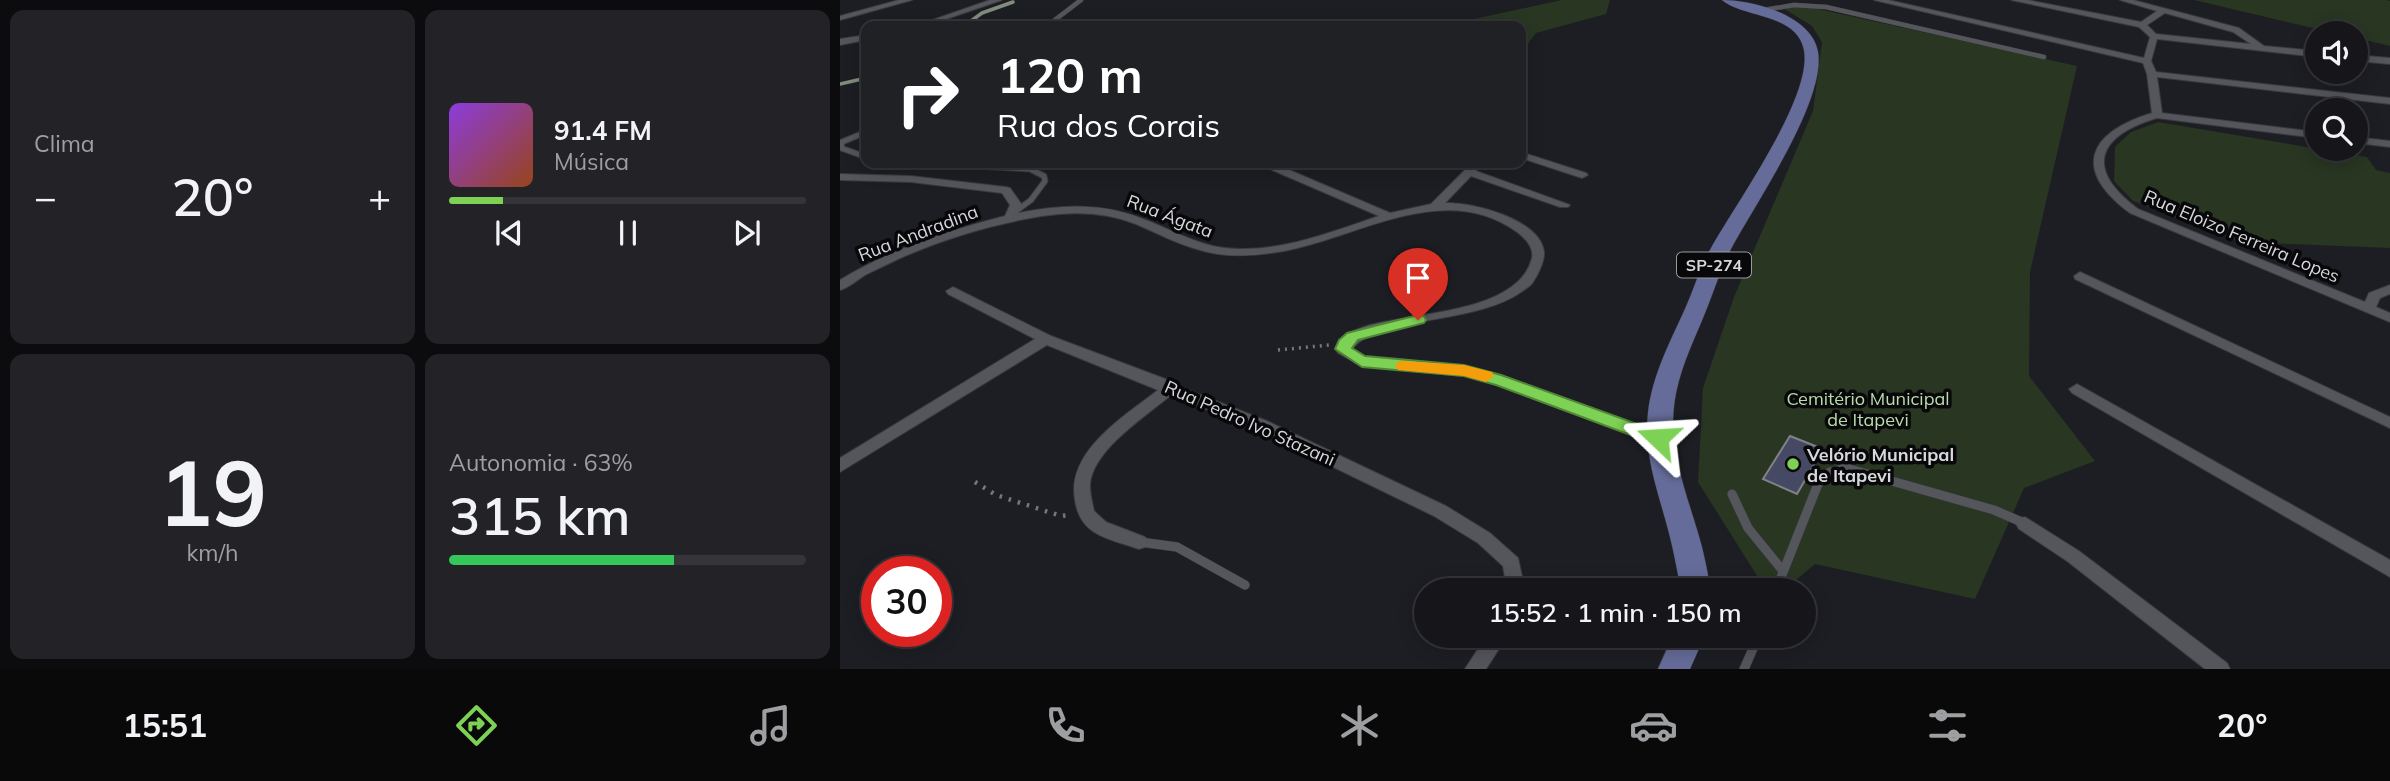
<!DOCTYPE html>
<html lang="pt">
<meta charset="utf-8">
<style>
:root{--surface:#16161a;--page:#232327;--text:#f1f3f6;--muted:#9e9fa2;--line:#353539;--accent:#7dd154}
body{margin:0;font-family:Mulish,sans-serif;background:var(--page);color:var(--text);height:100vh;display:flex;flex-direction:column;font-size:26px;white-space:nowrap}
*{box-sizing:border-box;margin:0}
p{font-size:23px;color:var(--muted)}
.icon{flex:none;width:38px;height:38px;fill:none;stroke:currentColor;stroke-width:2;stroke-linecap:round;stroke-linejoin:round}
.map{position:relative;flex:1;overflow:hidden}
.sheet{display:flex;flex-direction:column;gap:10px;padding:10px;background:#0c0c0e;width:840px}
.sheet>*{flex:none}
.hud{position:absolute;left:21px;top:21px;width:665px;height:147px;border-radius:14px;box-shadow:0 4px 18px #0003,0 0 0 2px var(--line);background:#202124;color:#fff;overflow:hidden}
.buttons{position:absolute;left:1465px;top:21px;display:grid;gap:14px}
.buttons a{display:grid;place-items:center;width:63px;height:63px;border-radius:50%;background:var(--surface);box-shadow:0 4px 18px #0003,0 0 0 2px var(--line);font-size:35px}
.speed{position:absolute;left:21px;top:556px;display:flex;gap:14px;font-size:35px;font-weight:700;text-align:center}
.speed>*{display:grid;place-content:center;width:91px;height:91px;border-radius:50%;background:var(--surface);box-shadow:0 4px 18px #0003,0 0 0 2px var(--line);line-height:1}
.speed .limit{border:10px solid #d22;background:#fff;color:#111}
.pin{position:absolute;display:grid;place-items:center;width:60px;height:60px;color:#fff;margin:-72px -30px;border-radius:50% 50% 50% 0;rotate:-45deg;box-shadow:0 0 7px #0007}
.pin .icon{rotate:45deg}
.me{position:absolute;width:77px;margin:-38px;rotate:290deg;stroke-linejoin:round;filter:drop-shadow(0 0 5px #0008)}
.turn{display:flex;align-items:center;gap:24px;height:147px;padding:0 21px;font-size:32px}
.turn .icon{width:91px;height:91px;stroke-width:2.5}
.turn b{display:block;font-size:49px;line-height:60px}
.big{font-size:52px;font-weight:600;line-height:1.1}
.sheet .tile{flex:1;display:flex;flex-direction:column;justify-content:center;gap:10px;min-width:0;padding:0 24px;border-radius:14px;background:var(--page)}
.sheet .dial{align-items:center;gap:0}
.dial b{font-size:91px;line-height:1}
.song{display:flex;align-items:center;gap:21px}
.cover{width:84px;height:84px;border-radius:10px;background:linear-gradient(135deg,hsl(270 70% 55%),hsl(20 70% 35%))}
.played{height:7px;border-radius:4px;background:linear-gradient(90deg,var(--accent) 15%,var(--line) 15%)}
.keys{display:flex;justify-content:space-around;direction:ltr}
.heat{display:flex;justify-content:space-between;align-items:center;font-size:38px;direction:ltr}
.charge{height:10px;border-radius:5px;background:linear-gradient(90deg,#34c759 63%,var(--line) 0)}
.sheet .tiles{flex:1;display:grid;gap:10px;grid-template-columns:repeat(2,1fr)}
.trip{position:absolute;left:574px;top:578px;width:402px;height:70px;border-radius:35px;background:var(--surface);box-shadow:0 4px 18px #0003,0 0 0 2px var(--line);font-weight:600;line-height:70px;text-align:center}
.menu{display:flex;height:112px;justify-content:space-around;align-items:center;background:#09090a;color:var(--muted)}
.menu .icon{width:49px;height:49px}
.menu .selected{color:var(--accent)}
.menu b{font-size:32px;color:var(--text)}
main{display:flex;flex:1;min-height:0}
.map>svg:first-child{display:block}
.green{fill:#283622}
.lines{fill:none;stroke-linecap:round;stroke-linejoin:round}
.stream{stroke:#808d7c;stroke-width:3.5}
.building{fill:#454964;stroke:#818289;stroke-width:2}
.lane-far2-casing{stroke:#393a3f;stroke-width:5}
.lane-far1-casing{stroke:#393a3f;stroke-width:7}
.lane-casing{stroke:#393a3f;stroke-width:10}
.street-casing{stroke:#393a3f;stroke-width:2}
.primary-casing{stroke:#393a3f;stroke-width:1}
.path-far1{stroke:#76777b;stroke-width:3.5;stroke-dasharray:2 5;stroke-linecap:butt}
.path{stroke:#76777b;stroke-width:4.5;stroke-dasharray:2.5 7;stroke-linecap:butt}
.lane-far2{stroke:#54565c;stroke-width:4.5}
.lane-far1{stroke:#54565c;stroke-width:5}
.lane{stroke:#54565c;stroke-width:9}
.street{fill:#54565c;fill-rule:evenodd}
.primary{fill:#666c9a;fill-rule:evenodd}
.route{fill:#7dd154;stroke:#518837;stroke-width:2}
.slow{fill:#f59e0b}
.poi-dot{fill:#7dd154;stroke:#08080a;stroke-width:2.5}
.labels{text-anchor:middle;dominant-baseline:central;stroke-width:7;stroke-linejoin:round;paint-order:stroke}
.shield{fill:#08080a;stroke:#999a9d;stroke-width:2}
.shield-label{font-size:16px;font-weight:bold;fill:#d7d8dc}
.street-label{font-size:18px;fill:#d7d8dc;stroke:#08080a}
.park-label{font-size:18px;fill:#badcab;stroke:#08080a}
.poi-label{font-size:18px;font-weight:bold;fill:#d7d8dc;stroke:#08080a;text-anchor:start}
</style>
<main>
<section class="sheet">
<div class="tiles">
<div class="tile"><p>Clima</p>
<div class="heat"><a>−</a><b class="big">20°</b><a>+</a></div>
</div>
<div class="tile">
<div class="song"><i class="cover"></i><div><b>91.4 FM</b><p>Música</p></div></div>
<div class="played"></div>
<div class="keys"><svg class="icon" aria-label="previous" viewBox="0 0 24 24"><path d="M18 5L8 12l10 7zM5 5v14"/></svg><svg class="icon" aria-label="pause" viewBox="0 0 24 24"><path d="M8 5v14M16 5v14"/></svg><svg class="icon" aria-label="next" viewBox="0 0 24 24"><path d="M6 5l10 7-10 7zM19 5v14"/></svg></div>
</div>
<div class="tile dial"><b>19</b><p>km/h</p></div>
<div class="tile"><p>Autonomia · 63%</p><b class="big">315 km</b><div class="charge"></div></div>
</div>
</section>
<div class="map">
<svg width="1550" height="669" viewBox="0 0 1550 669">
<rect width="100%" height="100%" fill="#1d1e23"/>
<g class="green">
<polygon points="722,0 770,0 766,14 696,33 681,53 681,26 602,26"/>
<polygon points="1354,0 1547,0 1550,1 1550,46 1516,38 1516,33 1494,33"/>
<polygon points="969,7 1237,66 1190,272 1189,376 1255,461 1184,488 1135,599 975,564 944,590 926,590 858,482 863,388 894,297 973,111 982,42 972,26 943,8"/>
<polygon points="1318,122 1527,157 1536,170 1550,173 1550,248 1400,242 1293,201 1274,181 1275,147 1291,132"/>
</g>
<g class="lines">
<g class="stream">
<polyline points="124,26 142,13 173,2"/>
<polyline points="0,84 26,78"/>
</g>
</g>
<polygon class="building" points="950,436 983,449 957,494 923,479"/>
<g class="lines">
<g class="lane-far2-casing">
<g id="lane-far2">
<polyline points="924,10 954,5 986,7 1204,57"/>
<polyline points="207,26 241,0"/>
</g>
</g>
<g class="lane-far1-casing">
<g id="lane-far1">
<polyline points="26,132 2,142 1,148 26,157"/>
<polyline points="79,163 190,169 204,176 205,181 191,200 176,211"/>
</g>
</g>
<g class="lane-casing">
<g id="lane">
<polyline points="892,494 908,528 943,571"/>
<polyline points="300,542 337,547 405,585"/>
<polyline points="936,590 978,484 990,472 1006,468 1154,510 1184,523"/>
<polyline points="904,669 919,635"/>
</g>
</g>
<g class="street-casing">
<g id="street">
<polygon points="59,0 72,0 0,20 0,16"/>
<polygon points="150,0 162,0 86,26 75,26"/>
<path d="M1034,0H1048L1304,58L1310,37L1299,27L1171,0H1187L1301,22L1317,11L1280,0H1293L1399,28L1424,46L1477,51V57L1317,39L1311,61L1316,72L1550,98V104L1317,77L1322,113L1477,132V138L1317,118C1257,136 1244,169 1298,209L1525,302L1529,293L1550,285V294L1540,298L1536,307L1550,313V322L1290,213C1232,170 1247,133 1312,113L1307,74L1303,63ZM1325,13L1393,32L1411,44L1316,34L1307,25Z"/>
<polygon points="26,35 26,40 0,45 0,39"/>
<polygon points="1516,55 1550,58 1550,64 1516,61"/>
<polygon points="1516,137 1550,141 1550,147 1516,143"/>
<polygon points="681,152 746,173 748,175 742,178 681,158"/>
<path d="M632,163H643L636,171L730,205L728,207H720L631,176L605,203C632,202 700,219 704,252C705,260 698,275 693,282C691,286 685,289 681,292C637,324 538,316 512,349L525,357L624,366L661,375L824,434L826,438L824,442H812L657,384L624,376L522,366L498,353L496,350C499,345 504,337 509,334C520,326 537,323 549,321C591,312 680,308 692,258C694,247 685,238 677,232C603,178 515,240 438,252C412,256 385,258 360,250C337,244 317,233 296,224C266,212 234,211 202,216C153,224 102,239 56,260C46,265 37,269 27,274C18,279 10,287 0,290V280C51,249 107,231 165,216L170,205L162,193L71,182L0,180V174L71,176L166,187L170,188L182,205L178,213C221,205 261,202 303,219C328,228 351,242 378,247C432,256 488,233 539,216L432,170V166H440L550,213L591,204Z"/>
<polygon points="1240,272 1550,417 1550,428 1235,279 1234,276"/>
<path d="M113,287L211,336L336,383L338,386L427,421L606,506L650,533L678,558L685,590H667L663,566L638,543L594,516L415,429L331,395C307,415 259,446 251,478C248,489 252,500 254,511L266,522L305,537L308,542L305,547L299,549C285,544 266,540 254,532C242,524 237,514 235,500C226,451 285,416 318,390L207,345L0,472V458L195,339L108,294L106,291Z"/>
<polygon points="1237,384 1550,560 1550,577 1232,393 1229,389"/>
<polygon points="1185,517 1239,551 1387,663 1390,669 1365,669 1227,561 1179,529 1176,524 1179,519"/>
<polygon points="647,635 668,635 646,669 625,669"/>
</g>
</g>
<g class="primary-casing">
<g id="primary">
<path d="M882,0C912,0 972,15 978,52C986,101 915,204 891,249C881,268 875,288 867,308C856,336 842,363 836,393C826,442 844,486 858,533C864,552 867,571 871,590H841C837,570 834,552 829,533C819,494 803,454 808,413C812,376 830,342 845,309C854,289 860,268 870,250C894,206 973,98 964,50C957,13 903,18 882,0Z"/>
<polygon points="833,635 865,635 850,669 818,669"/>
</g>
</g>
<polyline class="path-far1" points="438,350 489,345"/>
<polyline class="path" points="135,482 156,495 221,516 229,515"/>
<use href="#lane-far2" class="lane-far2"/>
<use href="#lane-far1" class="lane-far1"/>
<use href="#lane" class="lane"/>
<use href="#street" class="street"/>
<use href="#primary" class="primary"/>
</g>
<polygon class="route" points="578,315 584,316 586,320 584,323 518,340 512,348 525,356 624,365 661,375 825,434 827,438 825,443 812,443 656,385 624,376 522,367 495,349 499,340 507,333"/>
<polygon class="slow" points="563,361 624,365 652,372 654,376 646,382 624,376 558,370 555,366 558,362"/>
<circle class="poi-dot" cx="953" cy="464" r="7"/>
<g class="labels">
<rect class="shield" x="837" y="252.5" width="74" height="25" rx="5"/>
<g class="shield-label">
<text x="874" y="265">SP-274</text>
</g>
<g class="street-label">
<text transform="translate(330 216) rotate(21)">Rua Ágata</text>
<text transform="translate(78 233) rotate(-21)">Rua Andradina</text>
<text transform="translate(1402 236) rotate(23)">Rua Eloizo Ferreira Lopes</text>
<text transform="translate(410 423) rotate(24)">Rua Pedro Ivo Stazani</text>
</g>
<g class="park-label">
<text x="1028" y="398">Cemitério Municipal<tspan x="1028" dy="21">de Itapevi</tspan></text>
</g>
<g class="poi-label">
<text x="967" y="454">Velório Municipal<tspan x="967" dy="21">de Itapevi</tspan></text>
</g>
</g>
</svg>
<div class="buttons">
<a><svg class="icon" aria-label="sound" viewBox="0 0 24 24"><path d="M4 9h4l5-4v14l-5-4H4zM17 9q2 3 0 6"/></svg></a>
<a><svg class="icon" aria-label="search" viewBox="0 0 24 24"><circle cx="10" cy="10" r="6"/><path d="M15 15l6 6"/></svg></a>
</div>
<div class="speed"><div class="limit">30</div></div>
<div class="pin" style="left:578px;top:320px;background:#d93025"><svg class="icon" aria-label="arrive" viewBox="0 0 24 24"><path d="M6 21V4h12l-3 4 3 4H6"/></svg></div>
<svg class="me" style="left:818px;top:438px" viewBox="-20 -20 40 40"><path d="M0-17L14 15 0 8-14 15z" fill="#7dd154" stroke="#fff" stroke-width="4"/></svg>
<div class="trip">15:52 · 1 min · 150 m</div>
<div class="hud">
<div class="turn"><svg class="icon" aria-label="right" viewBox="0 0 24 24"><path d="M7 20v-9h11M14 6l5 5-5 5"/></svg><div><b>120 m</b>Rua dos Corais</div></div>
</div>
</div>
</main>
<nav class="menu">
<b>15:51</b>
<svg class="icon selected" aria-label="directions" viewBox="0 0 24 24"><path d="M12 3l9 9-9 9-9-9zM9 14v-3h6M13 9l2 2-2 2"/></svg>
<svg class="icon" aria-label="music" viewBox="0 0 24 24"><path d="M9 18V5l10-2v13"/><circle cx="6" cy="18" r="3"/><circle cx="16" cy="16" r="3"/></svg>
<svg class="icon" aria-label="phone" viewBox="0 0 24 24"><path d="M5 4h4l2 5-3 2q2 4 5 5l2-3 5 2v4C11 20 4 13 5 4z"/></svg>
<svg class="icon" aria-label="climate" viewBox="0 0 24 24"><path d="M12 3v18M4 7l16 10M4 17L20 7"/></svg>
<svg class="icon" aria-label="car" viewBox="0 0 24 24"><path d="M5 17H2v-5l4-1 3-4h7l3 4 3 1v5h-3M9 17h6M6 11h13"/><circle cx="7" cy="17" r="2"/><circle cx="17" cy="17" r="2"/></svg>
<svg class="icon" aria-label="filters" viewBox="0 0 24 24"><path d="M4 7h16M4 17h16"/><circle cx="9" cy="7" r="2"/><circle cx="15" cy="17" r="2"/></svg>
<b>20°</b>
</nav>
